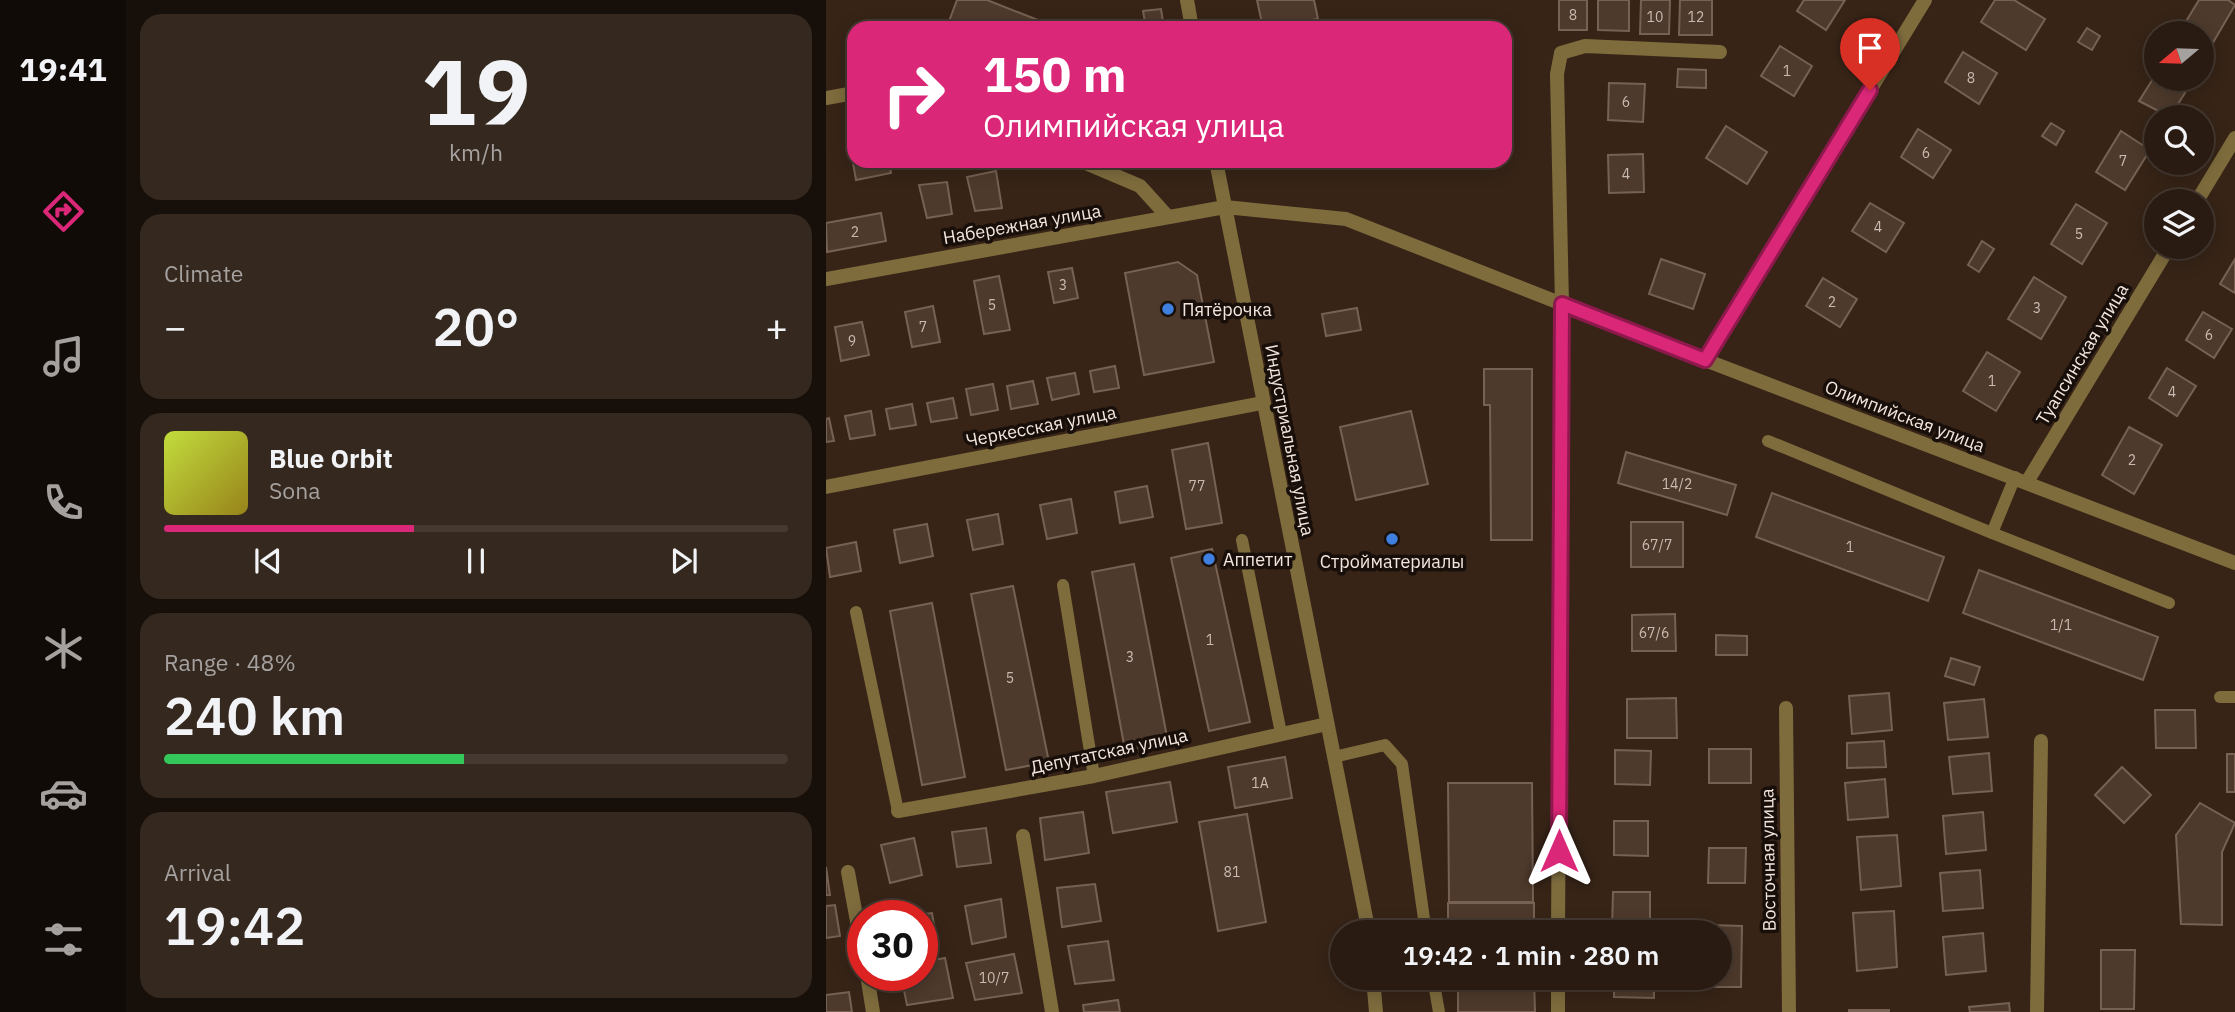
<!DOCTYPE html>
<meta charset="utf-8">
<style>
:root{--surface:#291b11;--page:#35281f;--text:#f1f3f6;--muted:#a5a19f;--line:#453931;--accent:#db2777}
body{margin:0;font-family:"IBM Plex Sans",sans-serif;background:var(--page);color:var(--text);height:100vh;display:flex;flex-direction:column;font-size:26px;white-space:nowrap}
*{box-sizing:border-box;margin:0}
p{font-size:23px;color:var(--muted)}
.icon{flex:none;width:38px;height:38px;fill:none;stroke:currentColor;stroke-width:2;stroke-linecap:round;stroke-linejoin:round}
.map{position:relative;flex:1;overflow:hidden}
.panel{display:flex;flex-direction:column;gap:14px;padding:14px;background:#170f09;width:700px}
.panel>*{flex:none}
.banner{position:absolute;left:21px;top:21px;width:665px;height:147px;border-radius:21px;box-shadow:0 4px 18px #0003,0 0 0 2px var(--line);background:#db2777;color:#fff;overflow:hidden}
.needle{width:46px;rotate:251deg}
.fabs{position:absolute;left:1318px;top:21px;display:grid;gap:14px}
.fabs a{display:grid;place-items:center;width:70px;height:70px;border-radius:50%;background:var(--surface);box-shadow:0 4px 18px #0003,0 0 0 2px var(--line);font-size:35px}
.speed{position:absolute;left:21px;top:900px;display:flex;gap:14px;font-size:35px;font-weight:700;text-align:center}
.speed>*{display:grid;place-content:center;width:91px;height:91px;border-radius:50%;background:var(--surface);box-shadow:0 4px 18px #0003,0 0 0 2px var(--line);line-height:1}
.speed .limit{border:10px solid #d22;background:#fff;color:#111}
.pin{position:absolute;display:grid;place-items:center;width:60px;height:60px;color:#fff;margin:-72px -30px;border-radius:50% 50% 50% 0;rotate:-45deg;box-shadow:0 0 7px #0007}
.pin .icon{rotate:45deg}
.me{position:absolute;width:77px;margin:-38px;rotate:0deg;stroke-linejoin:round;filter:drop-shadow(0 0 5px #0008)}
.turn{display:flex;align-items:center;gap:24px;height:147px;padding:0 21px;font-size:32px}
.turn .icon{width:91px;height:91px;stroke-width:2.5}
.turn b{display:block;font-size:49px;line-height:60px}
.big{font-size:52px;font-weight:600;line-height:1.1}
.panel .tile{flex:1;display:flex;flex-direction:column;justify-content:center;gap:10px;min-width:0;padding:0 24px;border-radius:21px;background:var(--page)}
.panel .dial{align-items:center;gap:0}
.dial b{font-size:91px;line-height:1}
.song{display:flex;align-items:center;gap:21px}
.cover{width:84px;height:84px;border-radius:10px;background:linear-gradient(135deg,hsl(70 70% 55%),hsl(50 70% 35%))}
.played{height:7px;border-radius:4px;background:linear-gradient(90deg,var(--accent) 40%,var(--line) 40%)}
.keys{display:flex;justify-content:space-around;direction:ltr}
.heat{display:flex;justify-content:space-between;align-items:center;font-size:38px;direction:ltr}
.charge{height:10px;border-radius:5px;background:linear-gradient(90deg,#34c759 48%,var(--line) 0)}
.trip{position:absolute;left:504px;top:920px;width:402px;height:70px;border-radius:35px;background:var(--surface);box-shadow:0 4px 18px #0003,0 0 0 2px var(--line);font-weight:600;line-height:70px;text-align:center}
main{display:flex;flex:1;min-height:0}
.menu{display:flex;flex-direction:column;width:126px;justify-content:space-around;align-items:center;background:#100b07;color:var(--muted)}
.menu .icon{width:49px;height:49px}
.menu .on{color:var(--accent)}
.menu b{font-size:32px;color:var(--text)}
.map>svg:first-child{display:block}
.building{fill:#4e3a2c;stroke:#766152;stroke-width:2}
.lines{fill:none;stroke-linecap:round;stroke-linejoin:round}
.service{stroke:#7e6c3d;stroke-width:12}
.minor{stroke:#7e6c3d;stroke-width:14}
.tertiary{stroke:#7e6c3d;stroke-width:14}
.route-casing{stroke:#8e194d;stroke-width:18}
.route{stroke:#db2777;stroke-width:12}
.shop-dot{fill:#3f7fe0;stroke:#180f0a;stroke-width:2.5}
.labels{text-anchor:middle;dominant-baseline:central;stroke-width:7;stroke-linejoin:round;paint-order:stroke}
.number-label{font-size:14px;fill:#cabbb2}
.street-label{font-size:18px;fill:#f3e6de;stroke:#180f0a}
.poi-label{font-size:18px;fill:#f3e6de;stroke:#180f0a;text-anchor:start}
</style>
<main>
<nav class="menu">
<b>19:41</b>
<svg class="icon on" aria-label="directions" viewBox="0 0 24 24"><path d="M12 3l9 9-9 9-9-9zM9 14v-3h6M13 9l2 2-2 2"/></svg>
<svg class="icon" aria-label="music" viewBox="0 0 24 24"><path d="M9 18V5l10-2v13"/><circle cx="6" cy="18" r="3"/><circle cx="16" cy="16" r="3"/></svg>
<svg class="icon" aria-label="phone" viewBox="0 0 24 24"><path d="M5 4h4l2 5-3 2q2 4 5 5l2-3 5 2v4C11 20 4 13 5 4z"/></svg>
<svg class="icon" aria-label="climate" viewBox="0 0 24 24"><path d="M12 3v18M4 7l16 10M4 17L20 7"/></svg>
<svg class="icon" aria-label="car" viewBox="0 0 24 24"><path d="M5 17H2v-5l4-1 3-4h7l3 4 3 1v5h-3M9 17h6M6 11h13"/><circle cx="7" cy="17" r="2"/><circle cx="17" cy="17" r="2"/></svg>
<svg class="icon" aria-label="filters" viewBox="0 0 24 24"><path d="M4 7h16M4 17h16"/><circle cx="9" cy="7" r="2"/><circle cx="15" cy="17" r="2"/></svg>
</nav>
<section class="panel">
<div class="tile dial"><b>19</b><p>km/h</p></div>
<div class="tile"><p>Climate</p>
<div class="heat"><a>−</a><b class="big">20°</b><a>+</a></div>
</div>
<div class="tile">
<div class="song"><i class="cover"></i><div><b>Blue Orbit</b><p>Sona</p></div></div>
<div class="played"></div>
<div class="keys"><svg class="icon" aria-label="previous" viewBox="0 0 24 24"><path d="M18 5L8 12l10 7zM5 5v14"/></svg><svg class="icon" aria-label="pause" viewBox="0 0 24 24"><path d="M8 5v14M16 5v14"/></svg><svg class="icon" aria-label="next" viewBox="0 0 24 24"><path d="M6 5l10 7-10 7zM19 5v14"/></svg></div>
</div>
<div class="tile"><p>Range · 48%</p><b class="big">240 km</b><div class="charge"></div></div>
<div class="tile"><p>Arrival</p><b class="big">19:42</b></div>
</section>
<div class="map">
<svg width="1409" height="1012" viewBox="0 0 1409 1012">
<rect width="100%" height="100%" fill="#372417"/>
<g class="building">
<polygon points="131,0 161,0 232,28 131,28 122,24"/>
<polygon points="431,0 488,0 492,19 437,28"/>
<rect x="733" y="0" width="28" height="30"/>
<polygon points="772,0 803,0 803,31 772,30"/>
<polygon points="815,0 844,0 843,34 814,34"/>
<polygon points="854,0 886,0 886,35 853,35"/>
<polygon points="978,0 1019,0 1000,30 971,11"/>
<polygon points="1169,0 1188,0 1219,19 1200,50 1155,22"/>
<polygon points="1373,0 1402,0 1409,5 1385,46 1376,40 1376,33 1364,33 1356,28"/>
<polygon points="335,9 338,28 320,28 317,11"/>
<polygon points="1261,28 1274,36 1266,50 1252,42"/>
<polygon points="954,46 986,66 968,96 935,76"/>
<polygon points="1137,52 1171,73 1153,104 1119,82"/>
<polygon points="852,69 880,70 880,88 851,87"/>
<polygon points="1330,74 1330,79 1367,80 1344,117 1313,101"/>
<polygon points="783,83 819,84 817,122 782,120"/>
<polygon points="1225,123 1238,131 1230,145 1216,136"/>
<polygon points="900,126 941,152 921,184 880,158"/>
<polygon points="1092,129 1125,150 1107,178 1075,157"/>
<polygon points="1295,131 1324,150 1299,190 1270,172"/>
<polygon points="24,146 28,146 28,161 63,161 65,173 30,180"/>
<polygon points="817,154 818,192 783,193 782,155"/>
<polygon points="170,171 176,208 149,211 141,177"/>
<polygon points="121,182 126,214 101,218 93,185"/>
<polygon points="1044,203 1078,223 1060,252 1026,231"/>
<polygon points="1250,204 1281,223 1256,264 1225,244"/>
<polygon points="55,213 60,241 1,252 0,223"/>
<polygon points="1156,241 1168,249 1153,272 1142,265"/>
<polygon points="835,259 879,274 867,309 823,294"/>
<polygon points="1409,259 1409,293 1394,284"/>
<polygon points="352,262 371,275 388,362 318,375 299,273"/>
<polygon points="246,268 252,298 228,303 222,272"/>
<polygon points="173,276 184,330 158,334 148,281"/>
<polygon points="1208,277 1240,297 1215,339 1182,319"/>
<polygon points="997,278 1031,299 1014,327 980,306"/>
<polygon points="107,306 114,342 86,347 79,312"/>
<polygon points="531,308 535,330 500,336 496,314"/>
<polygon points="1377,312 1406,329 1388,358 1360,340"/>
<polygon points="36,322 43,355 15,361 9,327"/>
<polygon points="1161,352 1194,372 1170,411 1137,391"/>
<polygon points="289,366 293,388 268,392 264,371"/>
<polygon points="1341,368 1370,386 1351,416 1323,398"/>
<polygon points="658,369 706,369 706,540 665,540 664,405 658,405"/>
<polygon points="249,373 253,394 226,400 221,378"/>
<polygon points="207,381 212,404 185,409 181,386"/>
<polygon points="167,384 172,410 145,415 140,389"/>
<polygon points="127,398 131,418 105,422 101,403"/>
<polygon points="86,404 90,425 64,429 60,409"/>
<polygon points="45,411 49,435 24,439 19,416"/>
<polygon points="585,411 602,484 530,500 514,427"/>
<polygon points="3,418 8,441 0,442 0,419"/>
<polygon points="1303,427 1336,445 1308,494 1276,475"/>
<polygon points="382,443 396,523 360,529 346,450"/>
<polygon points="800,452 910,485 901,515 792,483"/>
<polygon points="321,486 327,517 294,523 289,492"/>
<polygon points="946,493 1118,557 1102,601 930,537"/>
<polygon points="245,499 251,533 221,539 214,505"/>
<polygon points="172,514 177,544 147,550 141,520"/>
<rect x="805" y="522" width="52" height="45"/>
<polygon points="101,524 107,556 74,563 68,530"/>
<polygon points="30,542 35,571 4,577 0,548"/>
<polygon points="386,549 424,722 383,731 345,558"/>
<polygon points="308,564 342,742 299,750 266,572"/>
<polygon points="1153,570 1332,637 1317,680 1137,613"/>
<polygon points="187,586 223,762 180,770 145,594"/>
<polygon points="106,603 139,777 96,785 64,611"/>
<polygon points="849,614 850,651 806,651 806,615"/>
<polygon points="890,635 921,636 921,655 890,655"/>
<polygon points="1125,658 1154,667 1148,685 1119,676"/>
<polygon points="1063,693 1066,730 1026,734 1023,696"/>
<polygon points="850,698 851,738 801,738 801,699"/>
<polygon points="1158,699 1162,737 1122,740 1118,703"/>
<polygon points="1329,710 1369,710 1370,748 1330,748"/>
<polygon points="1058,741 1060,767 1021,768 1021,743"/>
<rect x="883" y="749" width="42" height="34"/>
<polygon points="789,750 825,751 824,785 789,784"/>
<polygon points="1163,753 1166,791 1127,794 1123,757"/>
<rect x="1401" y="754" width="8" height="38"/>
<polygon points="459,757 466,798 409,808 402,767"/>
<polygon points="1296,767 1325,795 1298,823 1269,795"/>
<polygon points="1059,779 1062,817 1022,820 1019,783"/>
<polygon points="344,782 351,822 287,833 280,792"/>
<polygon points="622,783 706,783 707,902 623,902"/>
<polygon points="1374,803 1409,823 1396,852 1396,925 1355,924 1350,835"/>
<polygon points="257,812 263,853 219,860 214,818"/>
<polygon points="1157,812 1160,850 1120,854 1117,816"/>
<polygon points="421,814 440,922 392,931 373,822"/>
<polygon points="788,821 822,821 822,856 788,855"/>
<polygon points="160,828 165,863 131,867 126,832"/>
<polygon points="1071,835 1075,886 1035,890 1031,837"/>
<polygon points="88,838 96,875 64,883 55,845"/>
<polygon points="883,848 920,848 919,883 882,883"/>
<polygon points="0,867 4,895 0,895"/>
<polygon points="1154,870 1157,908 1117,911 1114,873"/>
<polygon points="269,884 275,921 236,927 231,888"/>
<polygon points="787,892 824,892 824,928 786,928"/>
<polygon points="175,899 180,937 146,944 139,906"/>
<rect x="622" y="903" width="86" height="30"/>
<polygon points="9,905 14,936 0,938 0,906"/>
<polygon points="1068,911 1071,967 1031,971 1027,913"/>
<polygon points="106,913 112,949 96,951 96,915 90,915"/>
<polygon points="885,925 916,926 915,987 885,987 885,978 894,978 894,933 885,933"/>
<polygon points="1157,933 1160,971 1120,975 1117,937"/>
<polygon points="282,941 288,980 249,984 242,946"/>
<polygon points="1275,950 1309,950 1308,1009 1275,1009"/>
<polygon points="188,954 196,993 149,1000 140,963"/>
<polygon points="119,958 127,998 81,1005 75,975 96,975 96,962"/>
<polygon points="632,978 708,978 709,1012 632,1012"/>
<polygon points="788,978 828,978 828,998 788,997"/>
<polygon points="23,992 26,1012 0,1012 0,995"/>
<polygon points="292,1000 294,1012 258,1012 257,1005"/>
<polygon points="1183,1003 1184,1012 1144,1012 1143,1007"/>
<rect x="1023" y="1010" width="40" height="2"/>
</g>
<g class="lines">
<g class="service">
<polyline points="942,441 1166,533"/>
<polyline points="1189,477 1166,533 1343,603"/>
<polyline points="416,540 455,733"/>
<polyline points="237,585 268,776"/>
<polyline points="30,612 72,811"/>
<polyline points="1394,697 1409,697"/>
<polyline points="508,757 559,745 576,764 600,933"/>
<polyline points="607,978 613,1012"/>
</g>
<g class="minor">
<polyline points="0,98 28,93"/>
<polyline points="255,161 314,186 342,217"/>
<polyline points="1371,201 1409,138"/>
<polyline points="0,279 399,207 520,219 879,360 1409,563"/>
<polyline points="879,360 1099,0"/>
<polyline points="1201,482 1343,247"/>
<polyline points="0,487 436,403"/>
<polyline points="960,708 963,1012"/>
<polyline points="72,811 268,776 501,724"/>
<polyline points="197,836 226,1012"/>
<polyline points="22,872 37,954"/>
<polyline points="732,933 736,304 731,74 735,53 759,46 894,52"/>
<polyline points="41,975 47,1012"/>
<polyline points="732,1012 732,978"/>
<polyline points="1211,1012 1215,741"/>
</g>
<g class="tertiary">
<polyline points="361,0 366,28"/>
<polyline points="390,161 543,933"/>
<polyline points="547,978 550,1012"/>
</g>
</g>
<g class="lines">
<g class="route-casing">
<polyline id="route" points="733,851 736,304 879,360 1044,90"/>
</g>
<use href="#route" class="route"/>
</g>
<g class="shop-dot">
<circle cx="342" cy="309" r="7"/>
<circle cx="566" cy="539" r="7"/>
<circle cx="383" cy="559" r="7"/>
</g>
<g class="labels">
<g class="number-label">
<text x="747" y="15">8</text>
<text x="829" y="17">10</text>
<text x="870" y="17">12</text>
<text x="961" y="71">1</text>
<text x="1145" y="78">8</text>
<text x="800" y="102">6</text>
<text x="1100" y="153">6</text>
<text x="1297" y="161">7</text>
<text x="800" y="174">4</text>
<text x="1052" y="227">4</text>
<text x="29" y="232">2</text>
<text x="1253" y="234">5</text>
<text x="237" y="285">3</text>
<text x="1006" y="302">2</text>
<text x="166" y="305">5</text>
<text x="1211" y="308">3</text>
<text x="97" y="327">7</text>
<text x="1383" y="335">6</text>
<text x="26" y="341">9</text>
<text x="1166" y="381">1</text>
<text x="1346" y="392">4</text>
<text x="1306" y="460">2</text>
<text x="851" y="484">14/2</text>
<text x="371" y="486">77</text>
<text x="831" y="545">67/7</text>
<text x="1024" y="547">1</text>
<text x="1235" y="625">1/1</text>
<text x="828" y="633">67/6</text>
<text x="384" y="640">1</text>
<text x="304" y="657">3</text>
<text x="184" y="678">5</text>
<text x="434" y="783">1А</text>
<text x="406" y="872">81</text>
<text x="168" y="978">10/7</text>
</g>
<g class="street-label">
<text transform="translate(196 224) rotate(-10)">Набережная улица</text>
<text transform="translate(1256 354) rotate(-59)">Туапсинская улица</text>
<text transform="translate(1079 416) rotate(21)">Олимпийская улица</text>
<text transform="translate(215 426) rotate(-11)">Черкесская улица</text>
<text transform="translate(464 440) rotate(79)">Индустриальная улица</text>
<text transform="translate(283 751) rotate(-12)">Депутатская улица</text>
<text transform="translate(942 860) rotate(-91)">Восточная улица</text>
</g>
<g class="poi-label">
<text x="356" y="309">Пятёрочка</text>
<text x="397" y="559">Аппетит</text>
<text x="566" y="561" text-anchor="middle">Стройматериалы</text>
</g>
</g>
</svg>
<div class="fabs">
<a><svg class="needle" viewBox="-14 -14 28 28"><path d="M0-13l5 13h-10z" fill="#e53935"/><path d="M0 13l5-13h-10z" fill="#a5a19f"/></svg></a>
<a><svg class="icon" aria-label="search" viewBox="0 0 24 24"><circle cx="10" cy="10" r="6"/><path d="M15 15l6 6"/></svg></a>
<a><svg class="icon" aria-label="layers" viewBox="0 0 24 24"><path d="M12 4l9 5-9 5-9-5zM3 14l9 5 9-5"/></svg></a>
</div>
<div class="speed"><div class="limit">30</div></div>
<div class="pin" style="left:1044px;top:90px;background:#d93025"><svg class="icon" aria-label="arrive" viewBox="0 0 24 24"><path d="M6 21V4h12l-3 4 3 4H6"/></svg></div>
<svg class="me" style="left:733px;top:851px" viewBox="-20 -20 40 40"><path d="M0-17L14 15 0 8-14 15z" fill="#db2777" stroke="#fff" stroke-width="4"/></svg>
<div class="trip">19:42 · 1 min · 280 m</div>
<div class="banner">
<div class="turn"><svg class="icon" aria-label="right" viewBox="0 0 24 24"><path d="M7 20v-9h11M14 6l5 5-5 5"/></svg><div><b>150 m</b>Олимпийская улица</div></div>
</div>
</div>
</main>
